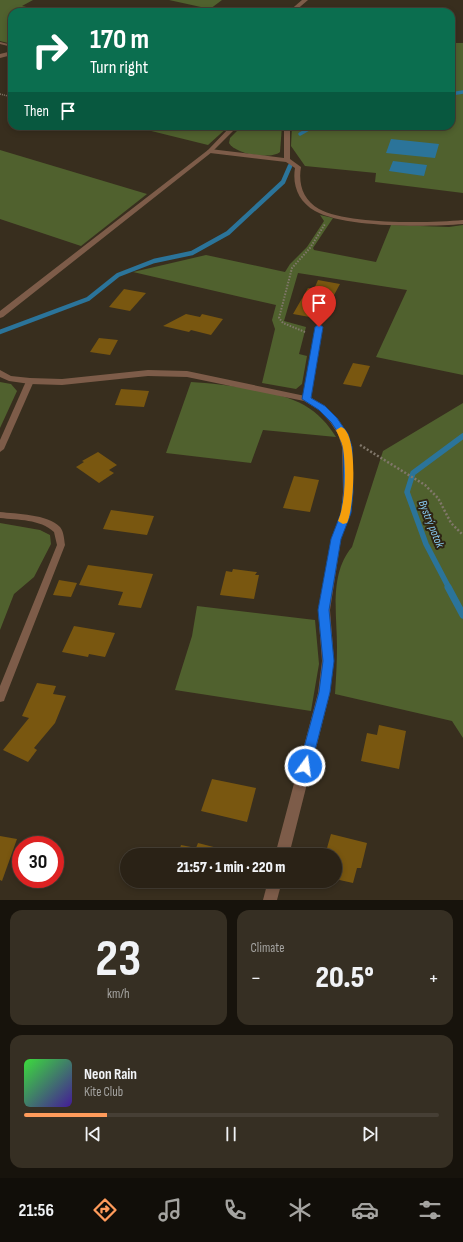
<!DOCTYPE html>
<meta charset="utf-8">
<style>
:root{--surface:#2a2216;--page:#362f23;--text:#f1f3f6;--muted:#a5a4a1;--line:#463f35;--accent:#ff9b5b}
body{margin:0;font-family:"Sofia Sans Condensed",sans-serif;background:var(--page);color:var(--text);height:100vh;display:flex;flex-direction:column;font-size:15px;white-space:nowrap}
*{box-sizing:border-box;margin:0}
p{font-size:13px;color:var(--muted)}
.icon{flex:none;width:22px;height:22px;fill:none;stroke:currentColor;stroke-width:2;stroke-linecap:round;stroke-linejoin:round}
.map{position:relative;height:900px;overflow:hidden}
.details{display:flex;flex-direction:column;gap:10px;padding:10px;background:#17130c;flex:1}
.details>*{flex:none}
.banner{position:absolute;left:8px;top:8px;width:447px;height:122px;border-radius:12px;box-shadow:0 2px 6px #0003,0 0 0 1px var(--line);background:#0b6e4f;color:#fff;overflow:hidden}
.speed{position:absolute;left:12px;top:836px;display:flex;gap:8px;font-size:20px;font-weight:700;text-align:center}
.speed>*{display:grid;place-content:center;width:52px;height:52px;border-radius:50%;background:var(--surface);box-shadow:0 2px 6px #0003,0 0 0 1px var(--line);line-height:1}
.speed .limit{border:6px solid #d22;background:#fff;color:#111}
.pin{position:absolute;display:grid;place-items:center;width:34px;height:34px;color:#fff;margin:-41px -17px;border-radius:50% 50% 50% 0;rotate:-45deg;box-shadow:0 0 4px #0007}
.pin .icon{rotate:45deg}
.me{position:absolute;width:44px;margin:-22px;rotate:14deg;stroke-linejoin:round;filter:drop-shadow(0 0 3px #0008)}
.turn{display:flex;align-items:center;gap:14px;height:84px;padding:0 16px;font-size:18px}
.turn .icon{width:52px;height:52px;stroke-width:2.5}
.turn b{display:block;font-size:28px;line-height:34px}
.then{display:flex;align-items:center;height:38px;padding:0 16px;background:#0003;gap:8px;font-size:15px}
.big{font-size:30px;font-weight:800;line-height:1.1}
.details .card{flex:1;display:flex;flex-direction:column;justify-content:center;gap:6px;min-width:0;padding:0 14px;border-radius:12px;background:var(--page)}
.details .dial{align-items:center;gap:0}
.dial b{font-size:52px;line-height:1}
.song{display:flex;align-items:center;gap:12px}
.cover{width:48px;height:48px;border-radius:6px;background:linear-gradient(135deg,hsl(120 70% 55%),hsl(260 70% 35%))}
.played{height:4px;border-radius:2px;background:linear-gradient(90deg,var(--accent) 20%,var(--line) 20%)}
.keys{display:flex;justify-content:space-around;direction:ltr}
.heat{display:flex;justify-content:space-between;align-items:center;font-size:22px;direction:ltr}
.details .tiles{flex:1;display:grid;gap:10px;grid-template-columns:1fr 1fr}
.card:last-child{grid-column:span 2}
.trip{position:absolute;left:120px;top:848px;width:222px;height:40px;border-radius:20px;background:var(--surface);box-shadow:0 2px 6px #0003,0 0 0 1px var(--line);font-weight:800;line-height:40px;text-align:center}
.tab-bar{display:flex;height:64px;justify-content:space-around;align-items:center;background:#110e09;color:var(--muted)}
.tab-bar .icon{width:28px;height:28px}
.tab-bar .selected{color:var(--accent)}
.tab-bar b{font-size:18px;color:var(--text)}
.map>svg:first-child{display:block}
.green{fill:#50612e}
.water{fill:#2b749a}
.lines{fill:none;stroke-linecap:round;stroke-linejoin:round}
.stream-far3{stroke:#2b749a;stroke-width:3.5}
.stream-far2{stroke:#2b749a;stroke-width:4.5}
.stream-far1{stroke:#2b749a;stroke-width:5.5}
.stream{stroke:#2b749a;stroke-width:7}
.building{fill:#795710}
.path-far2{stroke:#80776a;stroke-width:1.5;stroke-dasharray:1 1;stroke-linecap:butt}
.path-far1{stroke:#80776a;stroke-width:2;stroke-dasharray:1.5 1.5;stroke-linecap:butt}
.path{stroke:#80776a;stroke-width:2.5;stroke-dasharray:2 2;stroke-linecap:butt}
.service{fill:#7d5c49;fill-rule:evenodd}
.minor{fill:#7d5c49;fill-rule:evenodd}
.route{fill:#1a73e8;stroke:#114b97}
.slow{fill:#f59e0b}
.labels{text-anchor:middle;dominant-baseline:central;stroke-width:4;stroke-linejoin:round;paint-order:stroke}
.water-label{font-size:12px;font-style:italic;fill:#88caf2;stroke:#2e2414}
</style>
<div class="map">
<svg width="463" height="900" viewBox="0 0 463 900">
<rect width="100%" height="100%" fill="#382e1e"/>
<g class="green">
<polygon points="0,0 33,0 22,6 49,12 12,12 12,44 0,41"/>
<polygon points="169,0 222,0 210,9"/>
<polygon points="451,43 463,43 463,193 375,182 376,173 305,166 291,146 292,126 451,126"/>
<polygon points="131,126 229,126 208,145"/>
<path d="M242,126H282L280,152C270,160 235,154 229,143L230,138Z"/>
<polygon points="0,150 147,194 81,246 0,219"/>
<polygon points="320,215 333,218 313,248 314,250 376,262 391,225 449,227 463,225 463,375 376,357 407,290 298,273 284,321 306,327 299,354 307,356 302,384 296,389 262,383 275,329 272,320 276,305 133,272 206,255 285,272 290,264 307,247 324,221"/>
<polygon points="0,382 11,384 17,391 0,428"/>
<path d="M191,382C222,384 278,390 304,405C318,413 328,424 336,437L263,430L251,463L166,453Z"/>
<path d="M463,403V738L452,721L335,694C336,678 337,663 337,647C337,614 329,574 352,547L383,451Z"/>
<polygon points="0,523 40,530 50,535 51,544 34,577 14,594 0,630"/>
<polygon points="197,606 315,620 319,664 311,711 175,690 192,636"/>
</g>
<g class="water">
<polygon points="391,139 439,144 435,158 386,153"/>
<polygon points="393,161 427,165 424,176 389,171"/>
</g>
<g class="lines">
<g class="stream-far3">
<polyline points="451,94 463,92"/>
<polyline points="300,134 314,126"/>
</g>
<polyline class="stream-far2" points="0,332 88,299 118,275 154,261 192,253 228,233 283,182 290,166"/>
<polyline class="stream-far1" points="449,588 426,544 407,492 413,473 463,436"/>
<polyline class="stream" points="448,587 463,615"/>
</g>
<g class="building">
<polygon points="318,280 340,284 321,319 293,314 308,288 314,289"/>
<polygon points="124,289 146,293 130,311 109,307"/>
<polygon points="186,314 200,317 202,314 223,319 211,335 191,330 189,332 163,326"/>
<polygon points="99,338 118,340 110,355 90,352"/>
<polygon points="353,363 370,366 361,387 343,384"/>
<polygon points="121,389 149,391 144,407 115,405"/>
<polygon points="98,452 117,465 109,470 114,473 99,483 76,467 84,462 82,461"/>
<polygon points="294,476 319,480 310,512 283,508"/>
<polygon points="111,510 154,516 147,535 103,529"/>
<polygon points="88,565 153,574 141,608 118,605 123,592 79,585"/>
<polygon points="233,569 257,572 255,575 259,575 254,599 220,595 226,571 232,572"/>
<polygon points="59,580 77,583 71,597 53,595"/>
<polygon points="74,626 115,633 105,657 89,654 88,657 62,652"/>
<polygon points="37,683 56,686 53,694 66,696 55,723 34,748 37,750 28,762 3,750 29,718 22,716"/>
<polygon points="379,725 406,731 399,769 361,761 367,733 377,735"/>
<polygon points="212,779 256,788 247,822 201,811"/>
<polygon points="331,834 367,843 361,868 357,868 353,883 335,879 335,855 325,855"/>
<polygon points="0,836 17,839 2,881 0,880"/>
<polygon points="198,843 237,853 236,855 178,855 181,845 196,848"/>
<polygon points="197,881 228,881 226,888"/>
</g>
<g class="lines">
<polyline class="path-far2" points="0,94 12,97"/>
<polyline class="path-far1" points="305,332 283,323 279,318 292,268 310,248 325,224"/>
<polyline class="path" points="360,445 425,485 438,498 451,523 463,535"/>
<g class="service">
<polygon points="0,42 12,45 12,47 0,44"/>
<path d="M284,126H290V159L301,167C298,184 303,200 319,209C348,225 430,223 463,220V224C428,227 345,228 315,211C299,202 292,186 295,168L286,162L210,153L207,151L210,149L284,158Z"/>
<polygon points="319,325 323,327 311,399 307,401 303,399 315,327"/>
<polygon points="27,379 30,379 34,381 4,449 0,452 0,440"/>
<path d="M0,512C16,514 48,514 60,527C64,532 64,539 65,545L5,698L4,701L0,702V686L57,545L54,532C40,519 18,520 0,518Z"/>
</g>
<g class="minor">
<polygon points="302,0 308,0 294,12 288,12"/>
<polygon points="12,51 12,55 0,58 0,54"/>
<polygon points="231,126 238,126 212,152 3,317 0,318 0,311 208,150"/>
<polygon points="0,370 11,376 30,378 62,379 148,370 187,371 310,397 325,406 337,418 348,434 352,447 353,492 351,513 341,539 330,610 334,661 330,693 289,855 275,855 318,693 322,661 318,610 331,539 341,513 343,492 342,447 338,434 330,422 319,410 304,401 187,377 148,376 62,385 30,384 9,381 0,377"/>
<polygon points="268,881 282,881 277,900 263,900"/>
</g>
</g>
<polygon class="route" points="319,324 323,327 311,398 325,406 337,418 348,434 352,447 353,492 351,513 341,539 329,610 334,661 330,692 311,766 309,770 305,771 301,770 299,766 319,692 323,661 318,610 331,539 341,513 344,492 343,447 339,434 331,422 319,410 302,399 315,327"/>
<path class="slow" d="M341,427C359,432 354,509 347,523L343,524L338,521C346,502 346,467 343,448C342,442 338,435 336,430Z"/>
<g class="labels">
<g class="water-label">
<text transform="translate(431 524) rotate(68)">Bystrý potok</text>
</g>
</g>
</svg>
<div class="speed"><div class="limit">30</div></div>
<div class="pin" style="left:319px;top:327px;background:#d93025"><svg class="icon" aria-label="arrive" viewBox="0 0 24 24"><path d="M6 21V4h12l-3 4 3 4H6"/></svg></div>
<svg class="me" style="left:305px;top:766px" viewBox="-20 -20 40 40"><circle r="17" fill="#1a73e8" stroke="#fff" stroke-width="3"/><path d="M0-11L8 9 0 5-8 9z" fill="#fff"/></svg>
<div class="trip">21:57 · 1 min · 220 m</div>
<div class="banner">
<div class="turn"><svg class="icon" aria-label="right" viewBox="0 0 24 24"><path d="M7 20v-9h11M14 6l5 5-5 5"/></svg><div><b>170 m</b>Turn right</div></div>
<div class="then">Then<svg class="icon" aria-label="arrive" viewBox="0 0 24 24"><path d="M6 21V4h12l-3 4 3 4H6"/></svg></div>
</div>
</div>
<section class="details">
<div class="tiles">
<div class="card dial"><b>23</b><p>km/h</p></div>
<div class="card"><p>Climate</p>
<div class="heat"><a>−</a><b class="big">20.5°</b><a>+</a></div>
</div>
<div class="card">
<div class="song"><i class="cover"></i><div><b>Neon Rain</b><p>Kite Club</p></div></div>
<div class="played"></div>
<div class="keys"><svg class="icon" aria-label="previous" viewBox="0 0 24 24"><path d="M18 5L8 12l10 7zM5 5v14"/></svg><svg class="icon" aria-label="pause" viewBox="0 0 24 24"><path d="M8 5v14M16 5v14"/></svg><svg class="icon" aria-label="next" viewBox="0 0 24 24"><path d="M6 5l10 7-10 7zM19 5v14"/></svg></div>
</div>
</div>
</section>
<nav class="tab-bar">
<b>21:56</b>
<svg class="icon selected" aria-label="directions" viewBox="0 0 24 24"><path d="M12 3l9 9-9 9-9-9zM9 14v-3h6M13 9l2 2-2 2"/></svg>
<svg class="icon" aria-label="music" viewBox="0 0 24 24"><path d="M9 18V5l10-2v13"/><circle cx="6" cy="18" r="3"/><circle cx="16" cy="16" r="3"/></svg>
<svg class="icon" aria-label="phone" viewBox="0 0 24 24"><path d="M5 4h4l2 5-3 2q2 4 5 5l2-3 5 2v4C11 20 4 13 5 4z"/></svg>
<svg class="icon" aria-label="climate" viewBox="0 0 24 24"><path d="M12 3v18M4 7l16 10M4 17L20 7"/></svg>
<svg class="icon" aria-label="car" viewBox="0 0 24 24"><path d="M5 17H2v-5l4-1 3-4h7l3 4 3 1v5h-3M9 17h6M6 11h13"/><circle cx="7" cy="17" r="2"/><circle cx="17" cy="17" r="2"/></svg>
<svg class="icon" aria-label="filters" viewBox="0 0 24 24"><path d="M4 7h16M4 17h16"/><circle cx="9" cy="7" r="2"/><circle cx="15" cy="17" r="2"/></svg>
</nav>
